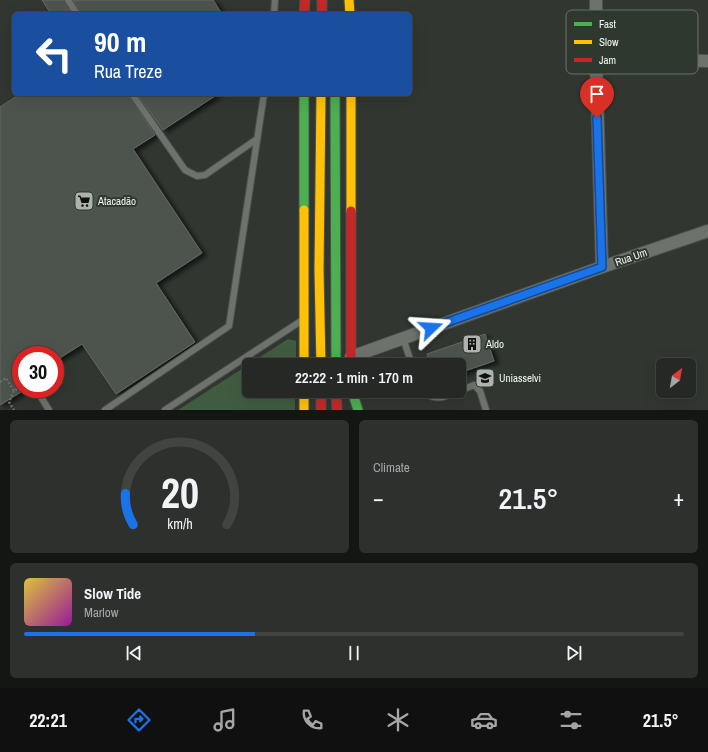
<!DOCTYPE html>
<meta charset="utf-8">
<style>
:root{--surface:#252825;--page:#2d302d;--text:#f1f3f6;--muted:#a3a6a7;--line:#424442;--accent:#1a73e8}
body{margin:0;font-family:"Archivo Narrow",sans-serif;background:var(--page);color:var(--text);height:100vh;display:flex;flex-direction:column;font-size:15px;white-space:nowrap}
*{box-sizing:border-box;margin:0}
p{font-size:13px;color:var(--muted)}
.icon{flex:none;width:22px;height:22px;fill:none;stroke:currentColor;stroke-width:2;stroke-linecap:round;stroke-linejoin:round}
.map{position:relative;height:410px;overflow:hidden}
.panel{display:flex;flex-direction:column;gap:10px;padding:10px;background:#141614;flex:1}
.panel>*{flex:none}
.banner{position:absolute;left:12px;top:12px;width:400px;height:84px;border-radius:6px;box-shadow:0 4px 16px #0002,0 0 0 1px var(--line);background:#1a4fa0;color:#fff;overflow:hidden}
.needle{width:26px;rotate:31deg}
.controls{position:absolute;left:656px;top:358px;display:grid;gap:8px}
.controls a{display:grid;place-items:center;width:40px;height:40px;border-radius:6px;background:var(--surface);box-shadow:0 4px 16px #0002,0 0 0 1px var(--line);font-size:20px}
.speed{position:absolute;left:12px;top:346px;display:flex;gap:8px;font-size:20px;font-weight:700;text-align:center}
.speed>*{display:grid;place-content:center;width:52px;height:52px;border-radius:50%;background:var(--surface);box-shadow:0 4px 16px #0002,0 0 0 1px var(--line);line-height:1}
.speed .limit{border:6px solid #d22;background:#fff;color:#111}
.pin{position:absolute;display:grid;place-items:center;width:34px;height:34px;color:#fff;margin:-41px -17px;border-radius:50% 50% 50% 0;rotate:-45deg;box-shadow:0 0 4px #0007}
.pin .icon{rotate:45deg}
.me{position:absolute;width:44px;margin:-22px;rotate:70deg;stroke-linejoin:round;filter:drop-shadow(0 0 3px #0008)}
.turn{display:flex;align-items:center;gap:14px;height:84px;padding:0 16px;font-size:18px}
.turn .icon{width:52px;height:52px;stroke-width:2.5}
.turn b{display:block;font-size:28px;line-height:34px}
.big{font-size:30px;font-weight:600;line-height:1.1}
.panel .tile{flex:1;display:flex;flex-direction:column;justify-content:center;gap:6px;min-width:0;padding:0 14px;border-radius:6px;background:var(--page)}
.panel .dial{align-items:center;gap:0}
.dial svg{height:104px;overflow:visible;fill:none;stroke:var(--line);stroke-width:7;stroke-linecap:round;text-anchor:middle}
.dial text{fill:var(--text);stroke:none}
.song{display:flex;align-items:center;gap:12px}
.cover{width:48px;height:48px;border-radius:6px;background:linear-gradient(135deg,hsl(50 70% 55%),hsl(300 70% 35%))}
.played{height:4px;border-radius:2px;background:linear-gradient(90deg,var(--accent) 35%,var(--line) 35%)}
.keys{display:flex;justify-content:space-around;direction:ltr}
.heat{display:flex;justify-content:space-between;align-items:center;font-size:22px;direction:ltr}
.panel .tiles{flex:1;display:grid;gap:10px;grid-template-columns:1fr 1fr}
.tile:last-child{grid-column:span 2}
.trip{position:absolute;left:242px;top:358px;width:224px;height:40px;border-radius:6px;background:var(--surface);box-shadow:0 4px 16px #0002,0 0 0 1px var(--line);font-weight:600;line-height:40px;text-align:center}
.dock{display:flex;height:64px;justify-content:space-around;align-items:center;background:#0f100f;color:var(--muted)}
.dock .icon{width:28px;height:28px}
.dock .active{color:var(--accent)}
.dock b{font-size:18px;color:var(--text)}
.map>svg:first-child{display:block}
.green{fill:#405c40}
.building{fill:#4e524e;stroke:#646864;filter:url(#shadow)}
.lines{fill:none;stroke-linecap:round;stroke-linejoin:round}
.lane-casing{stroke:#4d514d;stroke-width:8}
.street-casing{stroke:#4d514d;stroke-width:14}
.fast-casing{stroke:#4d514d;stroke-width:11}
.slow-casing{stroke:#4d514d;stroke-width:11}
.jam-casing{stroke:#4d514d;stroke-width:11}
.path{stroke:#6c706c;stroke-width:2.5;stroke-dasharray:2 2;stroke-linecap:butt}
.lane{stroke:#6d726d;stroke-width:6}
.street{stroke:#6d726d;stroke-width:12}
.fast{stroke:#4caf50;stroke-width:9}
.slow{stroke:#ffc107;stroke-width:9}
.jam{stroke:#c62828;stroke-width:9}
.route-casing{stroke:#114b97;stroke-width:10}
.route{stroke:#1a73e8;stroke-width:7}
.labels{text-anchor:middle;dominant-baseline:central;stroke-width:4;stroke-linejoin:round;paint-order:stroke}
.poi-label{font-size:11px;fill:#f1f6f0;stroke:#2f382f;text-anchor:start}
.street-label{font-size:11px;fill:#f1f6f0;stroke:#2f382f}
.key{fill:#2f382f;stroke:#697169;stroke-width:1}
.key-label{font-size:11px;fill:#f1f6f0}
</style>
<div class="map">
<svg width="708" height="410" viewBox="0 0 708 410">
<defs>
<filter id="shadow"><feDropShadow dx="4.5" dy="2.5" stdDeviation="2" flood-color="#0009"/></filter>
</defs>
<rect width="100%" height="100%" fill="#313631"/>
<polygon class="green" points="288,339 296,341 296,365 249,365 249,391 295,391 295,410 178,410"/>
<g class="building">
<polygon points="42,0 64,0 72,14 51,14"/>
<polygon points="73,0 213,0 222,14 81,14"/>
<polygon points="20,94 128,94 155,135 133,149 202,253 156,283 195,342 116,394 82,344 55,361 55,355 21,355 21,392 0,405 0,107"/>
<polygon points="137,94 218,94 163,130"/>
<polygon points="485,334 494,361 459,373 459,365 431,365 427,354"/>
</g>
<g class="lines">
<g class="lane-casing">
<g id="lane">
<polyline points="68,0 77,14"/>
<polyline points="274,14 275,0"/>
<polyline points="132,94 185,170 197,176 205,175 257,139"/>
<polyline points="403,338 412,365"/>
<polyline points="36,389 49,410"/>
<path d="M423,391C435,402 446,397 458,391"/>
<polyline points="459,391 474,385 480,391 486,410"/>
<polyline points="105,410 229,326 264,94"/>
<polyline points="165,410 301,321"/>
</g>
</g>
<g class="street-casing">
<g id="street">
<polyline points="596,0 596,59 602,267"/>
<polyline points="596,59 708,61"/>
<polyline points="351,357 602,267 708,231"/>
</g>
</g>
<g class="fast-casing">
<g id="fast">
<polyline points="304,94 304,210"/>
<polyline points="335,94 336,365"/>
<polyline points="352,391 358,410"/>
</g>
</g>
<g class="slow-casing">
<g id="slow">
<polyline points="349,0 350,14"/>
<polyline points="321,94 319,270 321,365"/>
<polyline points="351,94 351,211"/>
<polyline points="304,210 304,365"/>
<polyline points="304,391 304,410"/>
</g>
</g>
<g class="jam-casing">
<g id="jam">
<polyline points="322,0 322,14"/>
<polyline points="304,14 305,0"/>
<polyline points="351,211 351,365"/>
<polyline points="321,391 321,410"/>
<polyline points="336,391 337,410"/>
</g>
</g>
<g class="path">
<polyline points="0,382 6,378 14,391 21,386"/>
<polyline points="14,391 9,402 14,410"/>
</g>
<use href="#lane" class="lane"/>
<use href="#street" class="street"/>
<use href="#fast" class="fast"/>
<use href="#slow" class="slow"/>
<use href="#jam" class="jam"/>
</g>
<g class="lines">
<g class="route-casing">
<polyline id="route" points="431,328 602,267 597,118"/>
</g>
<use href="#route" class="route"/>
</g>
<defs>
<g id="supermarket-square" transform="scale(1)"><rect x="-9" y="-9" width="18" height="18" rx="4" fill="#aeb3ad" stroke="#2f382f"/><path d="M-6-5.5h2.5l.6 2H6L4.5 2H-2.5L-4.4-4H-6ZM-1.5 3.2a1.3 1.3 0 1 0 .1 0ZM3 3.2a1.3 1.3 0 1 0 .1 0Z" fill="#111"/></g>
<g id="building-square" transform="scale(1)"><rect x="-9" y="-9" width="18" height="18" rx="4" fill="#aeb3ad" stroke="#2f382f"/><path d="M-4-6H4V6H1V3H-1V6H-4ZM-2.5-4.3h1.7v1.8h-1.7ZM.8-4.3h1.7v1.8H.8ZM-2.5-1h1.7V.8h-1.7ZM.8-1h1.7V.8H.8Z" fill="#111"/></g>
<g id="university-square" transform="scale(1)"><rect x="-9" y="-9" width="18" height="18" rx="4" fill="#aeb3ad" stroke="#2f382f"/><path d="M0-5L7-2L0 1L-7-2ZM-4 1L0 2.5L4 1V4Q0 6-4 4Z" fill="#111"/></g>
</defs>
<g fill-rule="evenodd">
<use href="#supermarket-square" x="84" y="201"/>
<use href="#building-square" x="472" y="344"/>
<use href="#university-square" x="485" y="378"/>
</g>
<g class="labels">
<g class="poi-label">
<text x="98" y="201">Atacadão</text>
<text x="486" y="344">Aldo</text>
<text x="499" y="378">Uniasselvi</text>
</g>
<g class="street-label">
<text transform="translate(631 257) rotate(-19)">Rua Um</text>
</g>
</g>
<rect x="566" y="10" width="132" height="64" rx="6" class="key"/>
<rect x="574" y="22" width="18" height="4" fill="#4caf50"/>
<rect x="574" y="40" width="18" height="4" fill="#ffc107"/>
<rect x="574" y="58" width="18" height="4" fill="#c62828"/>
<g class="key-label">
<text x="599" y="28">Fast</text>
<text x="599" y="46">Slow</text>
<text x="599" y="64">Jam</text>
</g>
</svg>
<div class="controls">
<a><svg class="needle" viewBox="-14 -14 28 28"><path d="M0-13l5 13h-10z" fill="#e53935"/><path d="M0 13l5-13h-10z" fill="#a3a6a7"/></svg></a>
</div>
<div class="speed"><div class="limit">30</div></div>
<div class="pin" style="left:597px;top:118px;background:#d93025"><svg class="icon" aria-label="arrive" viewBox="0 0 24 24"><path d="M6 21V4h12l-3 4 3 4H6"/></svg></div>
<svg class="me" style="left:431px;top:328px" viewBox="-20 -20 40 40"><path d="M0-17L14 15 0 8-14 15z" fill="#1a73e8" stroke="#fff" stroke-width="4"/></svg>
<div class="trip">22:22 · 1 min · 170 m</div>
<div class="banner">
<div class="turn"><svg class="icon" aria-label="left" viewBox="0 0 24 24"><path d="M17 20v-9H6M10 6l-5 5 5 5"/></svg><div><b>90 m</b>Rua Treze</div></div>
</div>
</div>
<section class="panel">
<div class="tiles">
<div class="tile dial"><svg viewBox="0 0 100 80">
<path d="M14 69A42 42 0 1 1 86 69"/>
<path d="M14 69A42 42 0 0 1 8 45" stroke="#1a73e8"/>
<text x="50" y="56" font-size="32" font-weight="700">20</text>
<text x="50" y="72" font-size="11">km/h</text>
</svg></div>
<div class="tile"><p>Climate</p>
<div class="heat"><a>−</a><b class="big">21.5°</b><a>+</a></div>
</div>
<div class="tile">
<div class="song"><i class="cover"></i><div><b>Slow Tide</b><p>Marlow</p></div></div>
<div class="played"></div>
<div class="keys"><svg class="icon" aria-label="previous" viewBox="0 0 24 24"><path d="M18 5L8 12l10 7zM5 5v14"/></svg><svg class="icon" aria-label="pause" viewBox="0 0 24 24"><path d="M8 5v14M16 5v14"/></svg><svg class="icon" aria-label="next" viewBox="0 0 24 24"><path d="M6 5l10 7-10 7zM19 5v14"/></svg></div>
</div>
</div>
</section>
<nav class="dock">
<b>22:21</b>
<svg class="icon active" aria-label="directions" viewBox="0 0 24 24"><path d="M12 3l9 9-9 9-9-9zM9 14v-3h6M13 9l2 2-2 2"/></svg>
<svg class="icon" aria-label="music" viewBox="0 0 24 24"><path d="M9 18V5l10-2v13"/><circle cx="6" cy="18" r="3"/><circle cx="16" cy="16" r="3"/></svg>
<svg class="icon" aria-label="phone" viewBox="0 0 24 24"><path d="M5 4h4l2 5-3 2q2 4 5 5l2-3 5 2v4C11 20 4 13 5 4z"/></svg>
<svg class="icon" aria-label="climate" viewBox="0 0 24 24"><path d="M12 3v18M4 7l16 10M4 17L20 7"/></svg>
<svg class="icon" aria-label="car" viewBox="0 0 24 24"><path d="M5 17H2v-5l4-1 3-4h7l3 4 3 1v5h-3M9 17h6M6 11h13"/><circle cx="7" cy="17" r="2"/><circle cx="17" cy="17" r="2"/></svg>
<svg class="icon" aria-label="filters" viewBox="0 0 24 24"><path d="M4 7h16M4 17h16"/><circle cx="9" cy="7" r="2"/><circle cx="15" cy="17" r="2"/></svg>
<b>21.5°</b>
</nav>
